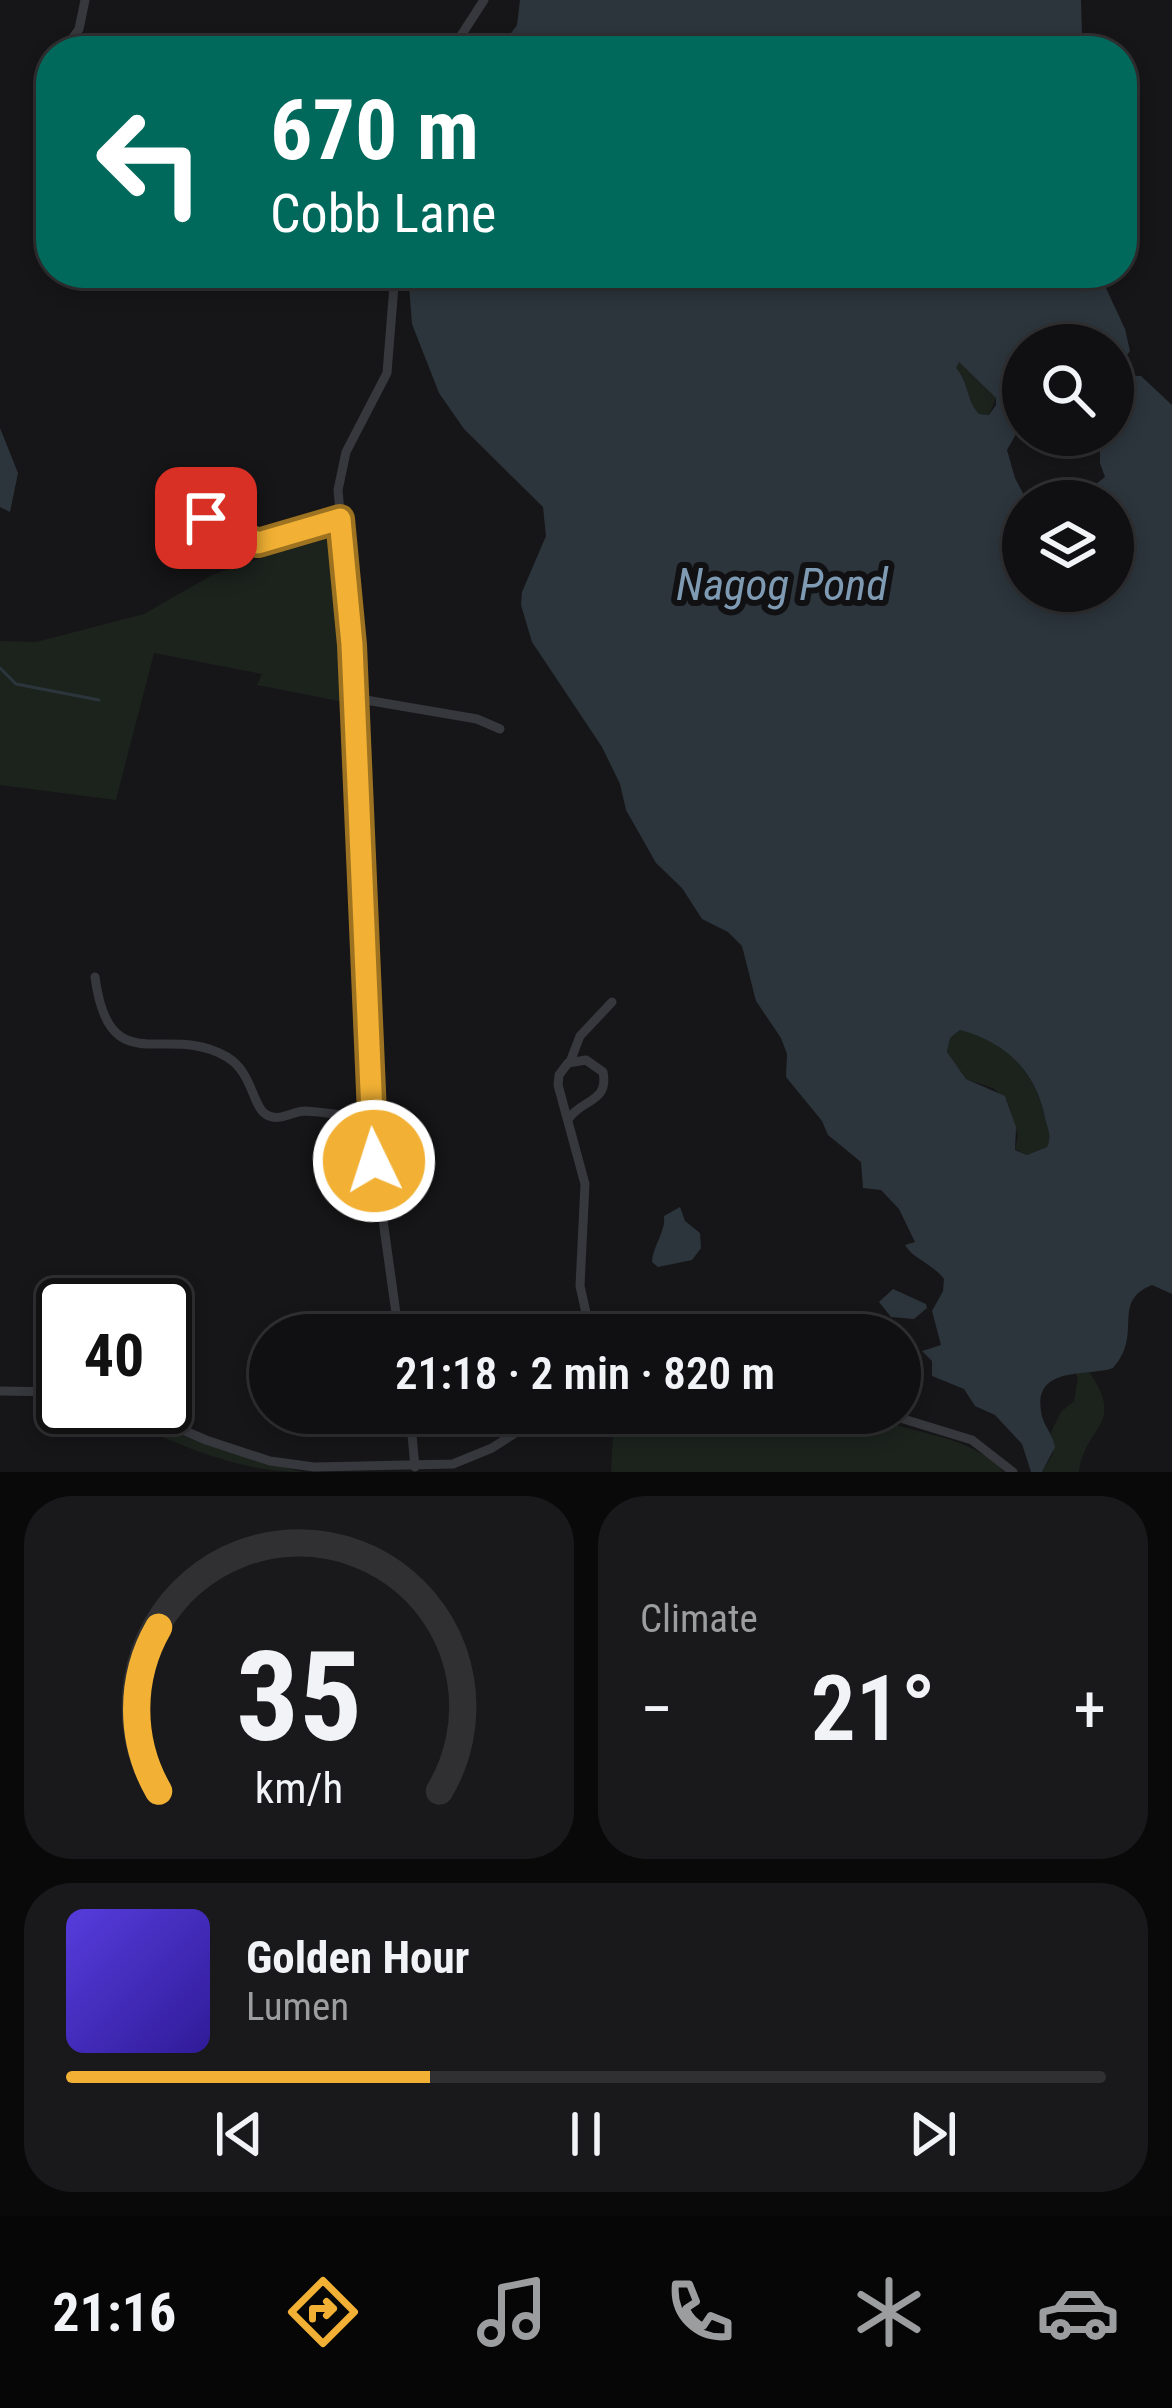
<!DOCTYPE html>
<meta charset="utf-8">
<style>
:root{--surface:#101012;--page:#19191b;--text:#f1f3f6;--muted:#9c9d9f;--line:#303032;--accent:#f2b134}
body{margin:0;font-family:"Roboto Condensed",sans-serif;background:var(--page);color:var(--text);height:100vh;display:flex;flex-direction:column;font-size:45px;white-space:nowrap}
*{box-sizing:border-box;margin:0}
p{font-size:39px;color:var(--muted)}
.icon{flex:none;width:66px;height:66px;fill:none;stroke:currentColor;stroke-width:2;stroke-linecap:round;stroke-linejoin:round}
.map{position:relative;height:1472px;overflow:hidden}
.panel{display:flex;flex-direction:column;gap:24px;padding:24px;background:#09090a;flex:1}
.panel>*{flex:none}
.top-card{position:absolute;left:36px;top:36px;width:1101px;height:252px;border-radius:48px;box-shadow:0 6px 18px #0003,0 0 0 3px var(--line);background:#00695c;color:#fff;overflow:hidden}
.fabs{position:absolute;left:1002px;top:324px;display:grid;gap:24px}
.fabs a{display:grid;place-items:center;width:132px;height:132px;border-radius:50%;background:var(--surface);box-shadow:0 6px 18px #0003,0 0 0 3px var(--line);font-size:60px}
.speed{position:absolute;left:36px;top:1278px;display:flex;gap:24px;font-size:60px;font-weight:700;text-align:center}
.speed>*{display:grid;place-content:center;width:156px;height:156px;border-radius:50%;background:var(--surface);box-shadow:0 6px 18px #0003,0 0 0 3px var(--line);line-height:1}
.speed .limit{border:6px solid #111;border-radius:18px;background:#fff;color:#111}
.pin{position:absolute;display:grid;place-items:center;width:102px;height:102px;color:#fff;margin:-51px;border-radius:24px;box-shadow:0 6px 18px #0006}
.me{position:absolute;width:132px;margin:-66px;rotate:356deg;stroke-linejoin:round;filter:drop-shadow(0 0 9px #0008)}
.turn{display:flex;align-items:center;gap:42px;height:252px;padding:0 36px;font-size:54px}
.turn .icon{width:156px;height:156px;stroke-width:2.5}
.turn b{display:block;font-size:84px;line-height:102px}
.big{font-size:90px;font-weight:600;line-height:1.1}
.panel .card{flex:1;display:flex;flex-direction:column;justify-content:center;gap:18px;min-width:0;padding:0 42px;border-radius:48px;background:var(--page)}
.panel .dial{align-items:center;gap:0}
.dial svg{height:312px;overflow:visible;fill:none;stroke:var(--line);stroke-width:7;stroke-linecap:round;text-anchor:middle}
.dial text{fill:var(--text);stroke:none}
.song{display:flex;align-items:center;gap:36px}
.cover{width:144px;height:144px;border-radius:18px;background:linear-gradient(135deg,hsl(250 70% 55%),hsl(250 70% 35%))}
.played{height:12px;border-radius:6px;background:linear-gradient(90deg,var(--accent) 35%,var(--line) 35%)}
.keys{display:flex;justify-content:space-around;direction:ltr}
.heat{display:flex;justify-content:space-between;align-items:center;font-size:66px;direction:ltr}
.panel .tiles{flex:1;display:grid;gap:24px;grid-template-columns:1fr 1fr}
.card:last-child{grid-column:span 2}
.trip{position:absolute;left:249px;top:1314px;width:672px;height:120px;border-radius:60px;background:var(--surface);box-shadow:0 6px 18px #0003,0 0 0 3px var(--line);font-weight:600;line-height:120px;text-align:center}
.dock{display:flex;height:192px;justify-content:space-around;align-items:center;background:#060607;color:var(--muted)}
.dock .icon{width:84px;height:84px}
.dock .selected{color:var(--accent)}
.dock b{font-size:54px;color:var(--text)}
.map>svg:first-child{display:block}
.green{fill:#1c231d}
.water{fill:#2c353c;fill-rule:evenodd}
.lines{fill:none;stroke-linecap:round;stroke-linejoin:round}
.stream{stroke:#2c353c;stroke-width:3}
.minor{stroke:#37383d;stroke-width:9}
.route-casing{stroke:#9d7322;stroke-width:30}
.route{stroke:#f2b134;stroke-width:21}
.labels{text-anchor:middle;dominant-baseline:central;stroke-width:12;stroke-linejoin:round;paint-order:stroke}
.water-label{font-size:45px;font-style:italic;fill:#7f9bb3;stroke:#111113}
</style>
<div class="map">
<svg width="1172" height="1472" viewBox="0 0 1172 1472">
<rect width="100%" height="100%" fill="#161618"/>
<g class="green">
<path d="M959,362L996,398L989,415L979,414C966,400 969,382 956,368Z"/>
<polygon points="336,532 349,703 257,685 262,674 154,653 116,800 0,785 0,641 36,642 144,614 212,575"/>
<path d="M960,1030C1005,1040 1036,1073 1045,1118C1048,1131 1052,1135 1047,1147L1027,1155L1015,1149L1018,1136L1007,1100L993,1088L966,1079L947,1052L950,1038Z"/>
<path d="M1089,1372C1126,1426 1086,1423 1079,1472H1042L1053,1454L1051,1432L1061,1412L1074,1401L1078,1378L1075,1373Z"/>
<path d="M81,1407H120L193,1440L302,1472C235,1472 174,1442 114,1416L89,1429Z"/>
<path d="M614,1413H865C910,1436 968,1432 1004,1472H611Z"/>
</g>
<g class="water">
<polygon points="520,0 1081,0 1082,36 1077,46 1057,51 498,51 517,25"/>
<path d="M408,273H1099L1125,329L1130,351L1113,376V345H1023V422L1007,450L1015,478L1027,501H1023V591H1113V501H1074L1105,477L1100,463V435H1113V395L1128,376H1141L1172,405V1294L1152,1285C1110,1302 1144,1334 1113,1368C1088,1377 1034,1365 1041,1411C1042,1424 1053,1434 1055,1447L1042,1472H1031L1022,1444L995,1415L975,1406L964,1389L932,1376V1361L922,1351L941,1345L932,1311L943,1291L944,1279C933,1264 913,1259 905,1245L915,1242L899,1209L881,1190L863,1188L861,1162L828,1135L822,1121L786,1077L787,1054L781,1038L756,1001L742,946L728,932L702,919L682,888L656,863L626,810L620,784L602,747L532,642L521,605L522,592L546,536L543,507L464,429L439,393L412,324ZM959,362L996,398V405L989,415L979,414C966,400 969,382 956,368ZM960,1030C1006,1042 1036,1072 1045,1118C1048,1131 1052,1135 1047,1147L1027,1155L1015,1150L1016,1127L1005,1096L966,1079L947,1052L950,1038Z"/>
<polygon points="0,428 18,473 10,512 0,507"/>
<path d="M680,1207L685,1221L700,1233L701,1248L692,1260L658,1267L652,1262C653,1246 666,1231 664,1216Z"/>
<polygon points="893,1289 926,1304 927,1308 914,1319 891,1317 879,1302"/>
</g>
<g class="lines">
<polyline class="stream" points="0,668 16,684 99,700"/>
<g class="minor">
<polyline points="72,39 79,29 85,0"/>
<polyline points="451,51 484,0"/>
<polyline points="395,273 387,373 346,452 338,490 352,645 372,1141 399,1335"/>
<polyline points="206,518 258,543 340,519"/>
<polyline points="354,698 477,719 500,729"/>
<path d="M95,977C109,1084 166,1021 227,1057C254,1073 252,1110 269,1116C281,1121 293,1111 305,1111C327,1112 349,1117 371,1118"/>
<polyline points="570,1062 580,1036 612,1002"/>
<path d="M569,1118C583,1099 609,1102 603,1072L586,1060L568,1063L559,1075L558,1085L585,1184L580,1286L591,1335"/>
<path d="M654,1335C692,1315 721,1310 759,1335"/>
<polyline points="0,1391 63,1392"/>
<polyline points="129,1407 206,1440 270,1461 314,1467 453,1464 492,1448 546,1413"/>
<polyline points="410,1413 415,1467"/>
<polyline points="884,1413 972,1440 1013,1472"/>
</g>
</g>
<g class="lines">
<g class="route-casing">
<polyline id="route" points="206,518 258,543 340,519 352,645 374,1161"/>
</g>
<use href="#route" class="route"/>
</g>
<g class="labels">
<g class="water-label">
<text x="782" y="584">Nagog Pond</text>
</g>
</g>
</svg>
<div class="fabs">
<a><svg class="icon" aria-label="search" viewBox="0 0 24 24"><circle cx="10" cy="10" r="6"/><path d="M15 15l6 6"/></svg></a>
<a><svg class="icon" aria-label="layers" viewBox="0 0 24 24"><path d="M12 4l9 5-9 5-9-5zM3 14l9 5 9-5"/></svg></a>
</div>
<div class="speed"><div class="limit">40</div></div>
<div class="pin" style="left:206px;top:518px;background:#d93025"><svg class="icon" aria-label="arrive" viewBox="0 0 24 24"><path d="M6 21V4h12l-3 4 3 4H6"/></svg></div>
<svg class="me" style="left:374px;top:1161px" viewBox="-20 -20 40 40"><circle r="17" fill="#f2b134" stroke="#fff" stroke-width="3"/><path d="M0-11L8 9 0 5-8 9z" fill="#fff"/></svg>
<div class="trip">21:18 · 2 min · 820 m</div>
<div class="top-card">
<div class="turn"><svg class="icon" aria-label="left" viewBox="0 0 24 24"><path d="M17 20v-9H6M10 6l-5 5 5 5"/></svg><div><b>670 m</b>Cobb Lane</div></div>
</div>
</div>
<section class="panel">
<div class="tiles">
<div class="card dial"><svg viewBox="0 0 100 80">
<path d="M14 69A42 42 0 1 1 86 69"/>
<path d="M14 69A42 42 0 0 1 14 27" stroke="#f2b134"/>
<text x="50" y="56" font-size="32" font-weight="700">35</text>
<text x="50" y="72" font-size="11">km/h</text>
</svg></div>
<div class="card"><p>Climate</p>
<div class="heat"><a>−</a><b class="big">21°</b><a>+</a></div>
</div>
<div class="card">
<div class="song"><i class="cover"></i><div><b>Golden Hour</b><p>Lumen</p></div></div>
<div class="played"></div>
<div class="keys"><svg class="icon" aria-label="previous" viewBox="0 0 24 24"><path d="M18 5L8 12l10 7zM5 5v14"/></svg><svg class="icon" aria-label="pause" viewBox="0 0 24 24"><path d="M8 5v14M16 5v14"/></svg><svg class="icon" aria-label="next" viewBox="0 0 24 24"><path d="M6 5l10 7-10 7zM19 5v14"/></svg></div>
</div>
</div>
</section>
<nav class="dock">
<b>21:16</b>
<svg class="icon selected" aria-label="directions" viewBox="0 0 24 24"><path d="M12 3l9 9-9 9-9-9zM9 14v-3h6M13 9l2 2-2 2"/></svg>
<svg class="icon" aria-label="music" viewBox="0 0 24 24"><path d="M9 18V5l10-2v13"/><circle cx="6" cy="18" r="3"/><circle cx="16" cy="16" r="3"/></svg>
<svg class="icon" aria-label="phone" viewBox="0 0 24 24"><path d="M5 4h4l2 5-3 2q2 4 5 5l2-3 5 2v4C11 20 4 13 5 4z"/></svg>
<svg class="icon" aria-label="climate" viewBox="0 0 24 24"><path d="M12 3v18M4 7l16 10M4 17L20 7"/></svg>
<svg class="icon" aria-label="car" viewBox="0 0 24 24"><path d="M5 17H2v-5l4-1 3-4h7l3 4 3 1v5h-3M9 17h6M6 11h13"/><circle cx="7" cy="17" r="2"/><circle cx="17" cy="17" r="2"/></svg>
</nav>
